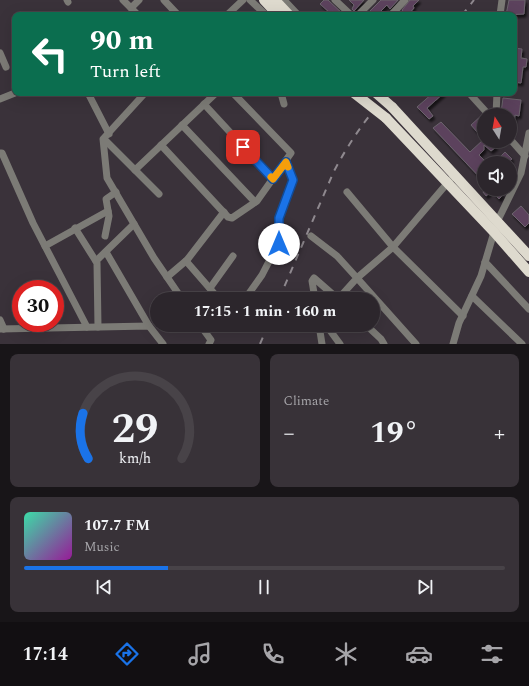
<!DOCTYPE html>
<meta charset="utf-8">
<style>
:root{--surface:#2c262c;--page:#383238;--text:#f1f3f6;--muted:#a6a5a9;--line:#484348;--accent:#1a73e8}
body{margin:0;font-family:Spectral,serif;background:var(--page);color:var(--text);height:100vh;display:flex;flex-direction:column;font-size:15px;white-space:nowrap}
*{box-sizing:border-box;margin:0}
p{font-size:13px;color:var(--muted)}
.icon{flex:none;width:22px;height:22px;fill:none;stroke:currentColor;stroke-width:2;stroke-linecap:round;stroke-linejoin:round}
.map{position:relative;height:344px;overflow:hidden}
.side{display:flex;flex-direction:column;gap:10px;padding:10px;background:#181518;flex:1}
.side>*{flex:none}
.top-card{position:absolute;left:12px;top:12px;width:505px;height:84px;border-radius:8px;box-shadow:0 4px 16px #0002,0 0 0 1px var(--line);background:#0b6e4f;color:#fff;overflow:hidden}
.needle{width:26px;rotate:349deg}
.controls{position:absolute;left:477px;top:108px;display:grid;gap:8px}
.controls a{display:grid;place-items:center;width:40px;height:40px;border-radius:50%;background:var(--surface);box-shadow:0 4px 16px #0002,0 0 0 1px var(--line);font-size:20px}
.speed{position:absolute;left:12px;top:280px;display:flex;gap:8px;font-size:20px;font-weight:700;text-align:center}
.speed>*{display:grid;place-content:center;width:52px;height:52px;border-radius:50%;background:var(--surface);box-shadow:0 4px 16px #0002,0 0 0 1px var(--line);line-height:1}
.speed .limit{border:6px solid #d22;background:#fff;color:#111}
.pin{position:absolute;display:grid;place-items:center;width:34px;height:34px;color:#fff;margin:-17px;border-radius:8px;box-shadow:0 2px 6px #0006}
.me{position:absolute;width:44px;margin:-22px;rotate:0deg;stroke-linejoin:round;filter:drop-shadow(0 0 3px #0008)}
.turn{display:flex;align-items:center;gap:14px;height:84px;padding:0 12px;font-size:18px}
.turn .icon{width:52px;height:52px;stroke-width:2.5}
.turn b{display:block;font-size:28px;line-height:34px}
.big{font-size:30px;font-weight:700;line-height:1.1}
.side .tile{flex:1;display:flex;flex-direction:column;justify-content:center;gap:6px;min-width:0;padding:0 14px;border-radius:8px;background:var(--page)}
.side .dial{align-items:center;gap:0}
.dial svg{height:104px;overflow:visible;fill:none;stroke:var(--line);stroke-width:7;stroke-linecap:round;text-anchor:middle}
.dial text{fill:var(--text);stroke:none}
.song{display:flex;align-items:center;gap:12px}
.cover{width:48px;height:48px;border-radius:6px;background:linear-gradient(135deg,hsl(160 70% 55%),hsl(300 70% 35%))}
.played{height:4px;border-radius:2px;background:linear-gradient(90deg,var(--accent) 30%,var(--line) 30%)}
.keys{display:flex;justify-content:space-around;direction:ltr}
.heat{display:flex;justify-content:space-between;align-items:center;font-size:22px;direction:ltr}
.side .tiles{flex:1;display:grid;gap:10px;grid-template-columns:1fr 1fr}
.tile:last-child{grid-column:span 2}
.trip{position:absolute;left:150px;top:292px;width:230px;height:40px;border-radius:20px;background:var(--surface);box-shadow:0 4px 16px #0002,0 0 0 1px var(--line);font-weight:700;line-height:40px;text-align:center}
.tabs{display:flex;height:64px;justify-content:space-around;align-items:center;background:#120f12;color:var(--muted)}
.tabs .icon{width:28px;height:28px}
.tabs .selected{color:var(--accent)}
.tabs b{font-size:18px;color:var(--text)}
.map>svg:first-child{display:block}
.building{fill:#5b425d;stroke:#6c646d;filter:url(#shadow)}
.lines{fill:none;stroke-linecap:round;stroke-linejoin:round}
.minor{stroke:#7c7b76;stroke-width:7}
.highway{stroke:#dedace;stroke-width:10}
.rail{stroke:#8f898f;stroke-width:2;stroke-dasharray:7 7;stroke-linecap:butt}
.highway-bridge{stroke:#dedace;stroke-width:10}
.route-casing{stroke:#114b97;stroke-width:10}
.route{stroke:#1a73e8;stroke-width:7}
.slow{stroke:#f59e0b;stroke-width:7}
</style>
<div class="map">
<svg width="529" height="344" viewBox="0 0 529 344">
<defs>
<filter id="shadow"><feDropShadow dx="2" dy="3" stdDeviation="1" flood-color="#0009"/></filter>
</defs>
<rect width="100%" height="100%" fill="#3a323a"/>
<g class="building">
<polygon points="324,0 328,0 344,15 337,15 332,11 330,13 320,4"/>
<polygon points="349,0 364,0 354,11 352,9 354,5"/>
<polygon points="381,0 398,0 390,9 387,5 377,15 366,15"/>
<polygon points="410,0 419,0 413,6 414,8 408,15 402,15 404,12 402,10"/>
<polygon points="509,0 525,0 524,14 506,15"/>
<polygon points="514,48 522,49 521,58 527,59 526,67 523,67 521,83 514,82"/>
<polygon points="433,93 444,93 427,108 433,116 429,119 417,107"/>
<polygon points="503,98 521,100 519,116 515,115 513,132 510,132 510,114 501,113"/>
<polygon points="482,115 484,117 484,124 477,132 471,125"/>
<polygon points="441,122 470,152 484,139 484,141 490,141 496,147 491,151 484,145 484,150 479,155 484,160 484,182 433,128"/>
<polygon points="505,152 512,159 507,163 500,163 497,160"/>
<polygon points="485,189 497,189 503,195 499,199 492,191 486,196 483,192"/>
<polygon points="521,206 529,215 529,223 525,227 512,214"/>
</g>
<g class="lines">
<g class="minor">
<polyline points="67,0 68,2"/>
<polyline points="123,0 138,15"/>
<polyline points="164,0 178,15"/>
<polyline points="250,0 265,14"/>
<polyline points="284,0 298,15"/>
<polyline points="335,0 351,15"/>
<polyline points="131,8 139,0"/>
<polyline points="227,15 243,0"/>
<polyline points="358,15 373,0"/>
<polyline points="391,15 405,0"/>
<polyline points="500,15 502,0"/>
<polyline points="0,53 6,67"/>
<polyline points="88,93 109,134"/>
<polyline points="145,93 103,139 107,178 154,258 182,299"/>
<polyline points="281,93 284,104"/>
<polyline points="469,93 489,115"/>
<polyline points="0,99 15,93"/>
<polyline points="204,104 273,179"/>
<polyline points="496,115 497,93"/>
<polyline points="182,125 255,202"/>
<polyline points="104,139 159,194"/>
<polyline points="510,139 525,156"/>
<polyline points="161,145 228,217 232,218 257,201 291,153 233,93"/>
<polyline points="0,153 2,153 33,223 87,327"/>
<polyline points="135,170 216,93"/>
<polyline points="347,192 393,247 463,316"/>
<polyline points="75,228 97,263 98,327"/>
<polyline points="105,236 109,216 106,199 116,192"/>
<polyline points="311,236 337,256 357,278 338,299"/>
<polyline points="45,246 108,211"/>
<polyline points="106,252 149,326"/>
<polyline points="96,261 134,224"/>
<polyline points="186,261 219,299"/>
<polyline points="485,262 529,309"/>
<polyline points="167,277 187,260 224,212"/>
<polyline points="210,288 233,256"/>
<polyline points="472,296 522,344"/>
<polyline points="245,299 262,275 280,240 279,218 293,180 286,161"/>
<polyline points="315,299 312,281 314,278 338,299"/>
<polyline points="0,320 4,329"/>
<polyline points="200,325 211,340 209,344"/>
<polyline points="319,325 322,344"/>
<polyline points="326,325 340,344"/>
<polyline points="366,325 381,339 384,344"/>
<polyline points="0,329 149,326 163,344"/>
<polyline points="416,344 357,278 393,247 450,180"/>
<polyline points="453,344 459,323 481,276 497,222 521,173 529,133"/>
</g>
<g class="highway">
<polyline points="264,0 278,15"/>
<polyline points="275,0 289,15"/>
<polyline points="392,107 529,256"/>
<polyline points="386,118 494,232 529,272"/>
</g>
<g class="rail">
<polyline points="462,15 474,0"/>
<path d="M279,299L334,171C349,143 367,116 389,93"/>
<polyline points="260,344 268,325"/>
</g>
<g class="highway-bridge">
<polyline points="354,93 386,118"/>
<polyline points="376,93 392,107"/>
</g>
</g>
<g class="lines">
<g class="route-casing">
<polyline id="route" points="243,147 273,179 286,162 293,180 279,218 279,244"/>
</g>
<use href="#route" class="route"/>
<polyline class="slow" points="271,177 273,179 286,162 288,167"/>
</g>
</svg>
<div class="controls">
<a><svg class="needle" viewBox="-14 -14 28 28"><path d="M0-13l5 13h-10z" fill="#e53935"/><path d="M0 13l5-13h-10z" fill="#a6a5a9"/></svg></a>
<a><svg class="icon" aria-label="sound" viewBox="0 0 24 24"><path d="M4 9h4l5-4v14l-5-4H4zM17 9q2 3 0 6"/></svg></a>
</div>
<div class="speed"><div class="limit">30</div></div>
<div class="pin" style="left:243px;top:147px;background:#d93025"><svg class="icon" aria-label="arrive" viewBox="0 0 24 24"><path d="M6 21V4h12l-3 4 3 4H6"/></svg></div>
<svg class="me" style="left:279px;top:244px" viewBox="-20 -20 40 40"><circle r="19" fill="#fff"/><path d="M0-13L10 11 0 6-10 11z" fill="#1a73e8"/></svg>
<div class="trip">17:15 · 1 min · 160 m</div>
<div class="top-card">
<div class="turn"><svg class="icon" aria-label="left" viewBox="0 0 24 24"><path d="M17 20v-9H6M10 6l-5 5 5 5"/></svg><div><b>90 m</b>Turn left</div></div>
</div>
</div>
<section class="side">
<div class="tiles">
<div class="tile dial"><svg viewBox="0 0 100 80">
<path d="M14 69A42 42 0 1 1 86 69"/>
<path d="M14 69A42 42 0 0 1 10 34" stroke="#1a73e8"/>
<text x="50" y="56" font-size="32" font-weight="700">29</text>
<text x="50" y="72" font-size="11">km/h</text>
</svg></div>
<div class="tile"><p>Climate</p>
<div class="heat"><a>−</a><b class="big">19°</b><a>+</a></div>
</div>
<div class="tile">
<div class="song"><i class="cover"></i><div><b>107.7 FM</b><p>Music</p></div></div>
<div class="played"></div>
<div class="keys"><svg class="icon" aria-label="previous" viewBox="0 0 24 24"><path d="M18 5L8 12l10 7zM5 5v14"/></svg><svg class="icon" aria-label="pause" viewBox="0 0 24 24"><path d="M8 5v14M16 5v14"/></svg><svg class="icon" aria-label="next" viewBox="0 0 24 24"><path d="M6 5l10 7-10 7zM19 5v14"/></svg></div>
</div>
</div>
</section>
<nav class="tabs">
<b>17:14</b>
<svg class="icon selected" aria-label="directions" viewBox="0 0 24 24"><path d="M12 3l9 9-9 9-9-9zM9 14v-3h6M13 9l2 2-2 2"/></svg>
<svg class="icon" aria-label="music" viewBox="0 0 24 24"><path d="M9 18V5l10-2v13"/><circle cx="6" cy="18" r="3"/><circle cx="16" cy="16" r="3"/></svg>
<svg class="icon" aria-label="phone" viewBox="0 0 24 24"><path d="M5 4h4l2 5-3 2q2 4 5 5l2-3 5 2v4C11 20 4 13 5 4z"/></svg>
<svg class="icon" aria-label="climate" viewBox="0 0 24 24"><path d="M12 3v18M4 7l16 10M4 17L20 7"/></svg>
<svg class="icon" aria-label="car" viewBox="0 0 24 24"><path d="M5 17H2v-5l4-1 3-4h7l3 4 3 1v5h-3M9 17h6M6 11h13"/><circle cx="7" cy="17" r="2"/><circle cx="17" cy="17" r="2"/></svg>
<svg class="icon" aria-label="filters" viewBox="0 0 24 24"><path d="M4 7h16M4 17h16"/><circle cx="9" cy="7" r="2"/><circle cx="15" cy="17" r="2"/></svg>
</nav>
